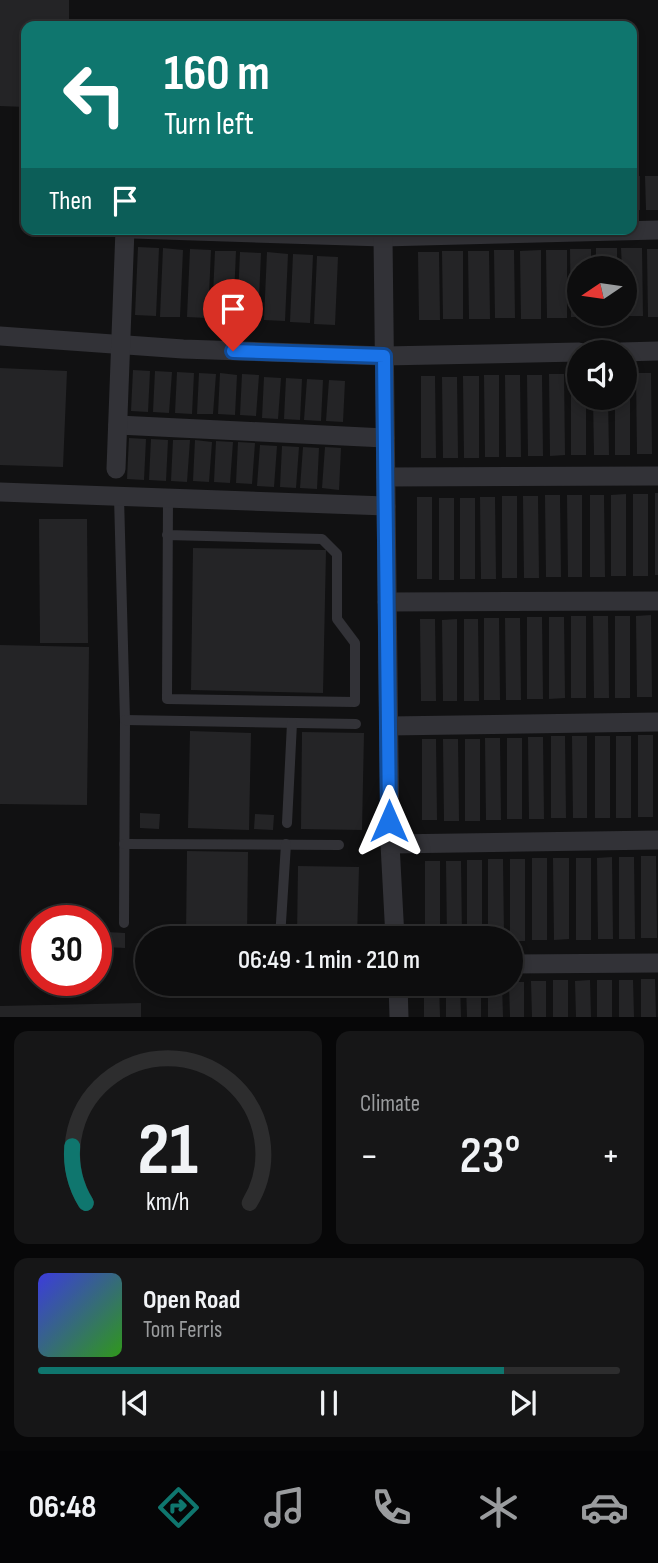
<!DOCTYPE html>
<meta charset="utf-8">
<style>
:root{--surface:#0d0d0e;--page:#161617;--text:#f1f3f6;--muted:#9a9c9e;--line:#2d2d2e;--accent:#0f766e}
body{margin:0;font-family:"Sofia Sans Condensed",sans-serif;background:var(--page);color:var(--text);height:100vh;display:flex;flex-direction:column;font-size:26px;white-space:nowrap}
*{box-sizing:border-box;margin:0}
p{font-size:23px;color:var(--muted)}
.icon{flex:none;width:38px;height:38px;fill:none;stroke:currentColor;stroke-width:2;stroke-linecap:round;stroke-linejoin:round}
.map{position:relative;height:1017px;overflow:hidden}
.drawer{display:flex;flex-direction:column;gap:14px;padding:14px;background:#070708;flex:1}
.drawer>*{flex:none}
.top-card{position:absolute;left:21px;top:21px;width:616px;height:214px;border-radius:14px;box-shadow:0 4px 10px #0003,0 0 0 2px var(--line);background:#0f766e;color:#fff;overflow:hidden}
.needle{width:46px;rotate:257deg}
.tools{position:absolute;left:567px;top:256px;display:grid;gap:14px}
.tools a{display:grid;place-items:center;width:70px;height:70px;border-radius:50%;background:var(--surface);box-shadow:0 4px 10px #0003,0 0 0 2px var(--line);font-size:35px}
.speed{position:absolute;left:21px;top:905px;display:flex;gap:14px;font-size:35px;font-weight:700;text-align:center}
.speed>*{display:grid;place-content:center;width:91px;height:91px;border-radius:50%;background:var(--surface);box-shadow:0 4px 10px #0003,0 0 0 2px var(--line);line-height:1}
.speed .limit{border:10px solid #d22;background:#fff;color:#111}
.pin{position:absolute;display:grid;place-items:center;width:60px;height:60px;color:#fff;margin:-72px -30px;border-radius:50% 50% 50% 0;rotate:-45deg;box-shadow:0 0 7px #0007}
.pin .icon{rotate:45deg}
.me{position:absolute;width:77px;margin:-38px;rotate:0deg;stroke-linejoin:round;filter:drop-shadow(0 0 5px #0008)}
.turn{display:flex;align-items:center;gap:24px;height:147px;padding:0 28px;font-size:32px}
.turn .icon{width:91px;height:91px;stroke-width:2.5}
.turn b{display:block;font-size:49px;line-height:60px}
.then{display:flex;align-items:center;height:66px;padding:0 28px;background:#0003;gap:14px;font-size:26px}
.big{font-size:52px;font-weight:600;line-height:1.1}
.drawer .tile{flex:1;display:flex;flex-direction:column;justify-content:center;gap:10px;min-width:0;padding:0 24px;border-radius:14px;background:var(--page)}
.drawer .dial{align-items:center;gap:0}
.dial svg{height:182px;overflow:visible;fill:none;stroke:var(--line);stroke-width:7;stroke-linecap:round;text-anchor:middle}
.dial text{fill:var(--text);stroke:none}
.song{display:flex;align-items:center;gap:21px}
.cover{width:84px;height:84px;border-radius:10px;background:linear-gradient(135deg,hsl(240 70% 55%),hsl(110 70% 35%))}
.played{height:7px;border-radius:4px;background:linear-gradient(90deg,var(--accent) 80%,var(--line) 80%)}
.keys{display:flex;justify-content:space-around;direction:ltr}
.heat{display:flex;justify-content:space-between;align-items:center;font-size:38px;direction:ltr}
.drawer .tiles{flex:1;display:grid;gap:14px;grid-template-columns:1fr 1fr}
.tile:last-child{grid-column:span 2}
.trip{position:absolute;left:135px;top:926px;width:388px;height:70px;border-radius:35px;background:var(--surface);box-shadow:0 4px 10px #0003,0 0 0 2px var(--line);font-weight:600;line-height:70px;text-align:center}
.dock{display:flex;height:112px;justify-content:space-around;align-items:center;background:#050506;color:var(--muted)}
.dock .icon{width:49px;height:49px}
.dock .selected{color:var(--accent)}
.dock b{font-size:32px;color:var(--text)}
.map>svg:first-child{display:block}
.building{fill:#242426}
.lines{fill:none;stroke-linecap:round;stroke-linejoin:round}
.service{stroke:#323237;stroke-width:10}
.minor{stroke:#323237;stroke-width:19}
.route-casing{stroke:#114b97;stroke-width:18}
.route{stroke:#1a73e8;stroke-width:12}
</style>
<div class="map">
<svg width="658" height="1017" viewBox="0 0 658 1017">
<rect width="100%" height="100%" fill="#111112"/>
<g class="building">
<polygon points="0,0 69,0 69,26 26,26 26,107 0,106"/>
<rect x="632" y="176" width="8" height="34"/>
<polygon points="645,176 658,176 658,210 646,210"/>
<polygon points="138,247 159,248 156,316 135,315"/>
<polygon points="163,248 183,250 180,317 160,317"/>
<rect x="596" y="248" width="21" height="20"/>
<polygon points="621,248 642,248 643,316 622,316 622,313 625,313 625,268 622,268"/>
<polygon points="190,249 211,250 208,318 187,317"/>
<polygon points="570,249 591,249 591,268 579,268 579,313 592,313 592,317 571,317"/>
<polygon points="647,249 658,249 658,317 648,317"/>
<polygon points="494,250 514,250 515,318 495,318"/>
<polygon points="541,250 541,319 521,319 520,251"/>
<polygon points="546,250 567,250 567,318 547,318"/>
<polygon points="215,251 236,251 233,320 212,318"/>
<polygon points="442,251 463,251 463,319 443,319"/>
<polygon points="468,251 489,251 490,319 469,319"/>
<polygon points="240,252 261,253 258,321 237,320"/>
<polygon points="267,252 288,254 285,321 264,320"/>
<polygon points="418,252 439,252 440,320 419,320"/>
<polygon points="293,254 313,255 310,323 290,322"/>
<polygon points="317,256 338,257 335,325 314,324"/>
<polygon points="0,368 67,371 63,467 0,465"/>
<polygon points="133,370 150,371 148,412 131,411"/>
<polygon points="155,371 172,372 169,413 153,412"/>
<polygon points="177,372 194,373 192,414 175,413"/>
<polygon points="199,373 216,374 213,414 197,414"/>
<polygon points="220,373 237,375 235,415 218,414"/>
<polygon points="571,373 579,373 579,397 586,397 586,455 571,455"/>
<polygon points="625,373 630,373 630,455 615,455 615,397 625,397"/>
<polygon points="636,373 651,373 652,454 637,454"/>
<polygon points="242,374 259,375 256,416 240,415"/>
<polygon points="549,374 564,374 565,455 550,456"/>
<polygon points="484,375 499,375 499,457 485,457"/>
<polygon points="505,375 520,375 521,457 506,457"/>
<polygon points="527,375 542,375 543,456 528,456"/>
<polygon points="421,376 435,376 436,458 421,458"/>
<polygon points="463,376 479,376 479,458 464,458"/>
<polygon points="264,377 281,378 278,419 262,418"/>
<polygon points="442,377 457,377 458,458 443,458"/>
<polygon points="286,378 302,379 300,420 284,419"/>
<polygon points="307,379 323,380 321,421 304,420"/>
<polygon points="329,380 345,381 343,422 326,421"/>
<polygon points="593,397 608,397 609,455 594,455"/>
<polygon points="129,438 146,439 144,480 127,479"/>
<polygon points="151,439 168,440 166,481 149,480"/>
<polygon points="173,440 190,440 187,482 171,481"/>
<polygon points="195,440 212,442 209,482 193,481"/>
<polygon points="216,441 233,442 230,483 214,482"/>
<polygon points="238,442 255,443 252,484 236,483"/>
<polygon points="260,445 277,446 274,487 257,486"/>
<polygon points="282,446 299,447 296,488 280,487"/>
<polygon points="303,447 319,448 317,489 300,488"/>
<polygon points="325,447 341,448 339,490 322,488"/>
<rect x="655" y="493" width="3" height="82"/>
<polygon points="626,494 626,576 611,576 611,495"/>
<rect x="633" y="494" width="15" height="82"/>
<polygon points="545,495 560,495 561,577 546,577"/>
<polygon points="567,495 582,495 582,577 568,577"/>
<polygon points="590,495 604,495 605,577 590,577"/>
<rect x="502" y="496" width="15" height="82"/>
<polygon points="523,496 538,496 539,578 524,578"/>
<rect x="417" y="497" width="15" height="82"/>
<polygon points="480,497 495,497 496,579 481,579"/>
<rect x="439" y="498" width="15" height="82"/>
<rect x="460" y="498" width="15" height="81"/>
<polygon points="39,519 87,519 88,643 40,643"/>
<polygon points="193,548 326,550 323,693 191,690"/>
<polygon points="651,615 652,697 637,697 636,616"/>
<rect x="571" y="616" width="15" height="82"/>
<polygon points="593,616 608,616 609,698 594,698"/>
<rect x="615" y="616" width="15" height="82"/>
<polygon points="527,617 542,617 543,699 527,699"/>
<polygon points="549,617 564,617 565,698 549,699"/>
<polygon points="484,618 499,618 500,700 484,700"/>
<polygon points="505,618 520,618 521,700 506,700"/>
<polygon points="420,619 435,619 436,701 421,701"/>
<polygon points="457,619 457,701 443,701 442,620"/>
<polygon points="464,619 478,619 479,701 464,701"/>
<polygon points="0,645 89,647 87,805 0,804"/>
<polygon points="190,731 251,733 249,830 188,828"/>
<polygon points="302,732 364,733 362,830 301,829"/>
<rect x="638" y="735" width="15" height="82"/>
<polygon points="551,736 565,736 566,818 551,818"/>
<polygon points="572,736 587,736 587,818 573,818"/>
<rect x="595" y="736" width="15" height="82"/>
<rect x="616" y="736" width="15" height="82"/>
<polygon points="528,737 543,737 544,819 529,819"/>
<polygon points="485,738 500,738 501,820 486,820"/>
<rect x="507" y="738" width="15" height="81"/>
<polygon points="422,739 436,739 437,820 422,820"/>
<polygon points="443,739 458,739 459,821 444,821"/>
<rect x="465" y="739" width="15" height="82"/>
<polygon points="140,813 160,814 159,829 140,828"/>
<polygon points="255,814 274,815 273,830 254,829"/>
<polygon points="187,851 248,852 247,938 186,938"/>
<polygon points="641,856 656,856 657,938 641,938"/>
<polygon points="612,857 613,939 598,939 597,858"/>
<polygon points="619,857 634,857 635,939 619,939"/>
<rect x="532" y="858" width="15" height="82"/>
<polygon points="553,858 569,858 569,939 554,940"/>
<rect x="576" y="858" width="15" height="82"/>
<polygon points="488,859 503,859 504,938 488,938"/>
<polygon points="510,859 525,859 525,941 511,941 510,938"/>
<rect x="467" y="860" width="15" height="78"/>
<rect x="425" y="861" width="15" height="77"/>
<polygon points="446,861 461,861 462,938 447,938"/>
<polygon points="298,866 359,867 357,938 297,938"/>
<polygon points="106,932 125,933 125,948 105,947"/>
<polygon points="641,979 655,979 656,1017 641,1017"/>
<rect x="553" y="980" width="15" height="37"/>
<polygon points="590,980 591,1017 576,1017 575,981"/>
<rect x="597" y="980" width="15" height="37"/>
<polygon points="619,980 633,980 634,1017 619,1017"/>
<polygon points="531,981 546,981 546,1017 532,1017"/>
<polygon points="511,982 524,982 524,1017 510,1017 509,984"/>
<polygon points="424,984 439,984 440,1017 424,1017"/>
<polygon points="446,984 460,984 461,1017 446,1017"/>
<polygon points="466,984 481,984 481,1017 467,1017"/>
<polygon points="488,984 502,984 503,1017 488,1017"/>
<polygon points="141,1003 141,1017 0,1017 0,1006"/>
</g>
<g class="lines">
<g class="service">
<polyline points="119,497 125,720 124,923"/>
<polyline points="167,535 322,539 337,554 337,619 355,643 355,702 167,699 168,499"/>
<polyline points="125,720 356,724"/>
<polyline points="287,823 292,723"/>
<polyline points="124,844 339,845"/>
<polyline points="280,938 286,844"/>
</g>
<g class="minor">
<polyline points="133,229 383,237 658,230"/>
<polyline points="383,237 390,844 395,938"/>
<polyline points="0,336 183,349 384,356 579,352"/>
<polyline points="621,352 658,351"/>
<polyline points="118,425 385,438"/>
<polyline points="116,469 125,229"/>
<polyline points="386,477 658,476"/>
<polyline points="0,492 386,506"/>
<polyline points="387,602 658,601"/>
<polyline points="389,726 658,722"/>
<polyline points="390,844 658,840"/>
<polyline points="511,964 658,963"/>
<polyline points="398,984 399,1017"/>
</g>
</g>
<g class="lines">
<g class="route-casing">
<polyline id="route" points="233,351 384,356 389,821"/>
</g>
<use href="#route" class="route"/>
</g>
</svg>
<div class="tools">
<a><svg class="needle" viewBox="-14 -14 28 28"><path d="M0-13l5 13h-10z" fill="#e53935"/><path d="M0 13l5-13h-10z" fill="#9a9c9e"/></svg></a>
<a><svg class="icon" aria-label="sound" viewBox="0 0 24 24"><path d="M4 9h4l5-4v14l-5-4H4zM17 9q2 3 0 6"/></svg></a>
</div>
<div class="speed"><div class="limit">30</div></div>
<div class="pin" style="left:233px;top:351px;background:#d93025"><svg class="icon" aria-label="arrive" viewBox="0 0 24 24"><path d="M6 21V4h12l-3 4 3 4H6"/></svg></div>
<svg class="me" style="left:389px;top:821px" viewBox="-20 -20 40 40"><path d="M0-17L14 15 0 8-14 15z" fill="#1a73e8" stroke="#fff" stroke-width="4"/></svg>
<div class="trip">06:49 · 1 min · 210 m</div>
<div class="top-card">
<div class="turn"><svg class="icon" aria-label="left" viewBox="0 0 24 24"><path d="M17 20v-9H6M10 6l-5 5 5 5"/></svg><div><b>160 m</b>Turn left</div></div>
<div class="then">Then<svg class="icon" aria-label="arrive" viewBox="0 0 24 24"><path d="M6 21V4h12l-3 4 3 4H6"/></svg></div>
</div>
</div>
<section class="drawer">
<div class="tiles">
<div class="tile dial"><svg viewBox="0 0 100 80">
<path d="M14 69A42 42 0 1 1 86 69"/>
<path d="M14 69A42 42 0 0 1 8 44" stroke="#0f766e"/>
<text x="50" y="56" font-size="32" font-weight="700">21</text>
<text x="50" y="72" font-size="11">km/h</text>
</svg></div>
<div class="tile"><p>Climate</p>
<div class="heat"><a>−</a><b class="big">23°</b><a>+</a></div>
</div>
<div class="tile">
<div class="song"><i class="cover"></i><div><b>Open Road</b><p>Tom Ferris</p></div></div>
<div class="played"></div>
<div class="keys"><svg class="icon" aria-label="previous" viewBox="0 0 24 24"><path d="M18 5L8 12l10 7zM5 5v14"/></svg><svg class="icon" aria-label="pause" viewBox="0 0 24 24"><path d="M8 5v14M16 5v14"/></svg><svg class="icon" aria-label="next" viewBox="0 0 24 24"><path d="M6 5l10 7-10 7zM19 5v14"/></svg></div>
</div>
</div>
</section>
<nav class="dock">
<b>06:48</b>
<svg class="icon selected" aria-label="directions" viewBox="0 0 24 24"><path d="M12 3l9 9-9 9-9-9zM9 14v-3h6M13 9l2 2-2 2"/></svg>
<svg class="icon" aria-label="music" viewBox="0 0 24 24"><path d="M9 18V5l10-2v13"/><circle cx="6" cy="18" r="3"/><circle cx="16" cy="16" r="3"/></svg>
<svg class="icon" aria-label="phone" viewBox="0 0 24 24"><path d="M5 4h4l2 5-3 2q2 4 5 5l2-3 5 2v4C11 20 4 13 5 4z"/></svg>
<svg class="icon" aria-label="climate" viewBox="0 0 24 24"><path d="M12 3v18M4 7l16 10M4 17L20 7"/></svg>
<svg class="icon" aria-label="car" viewBox="0 0 24 24"><path d="M5 17H2v-5l4-1 3-4h7l3 4 3 1v5h-3M9 17h6M6 11h13"/><circle cx="7" cy="17" r="2"/><circle cx="17" cy="17" r="2"/></svg>
</nav>
